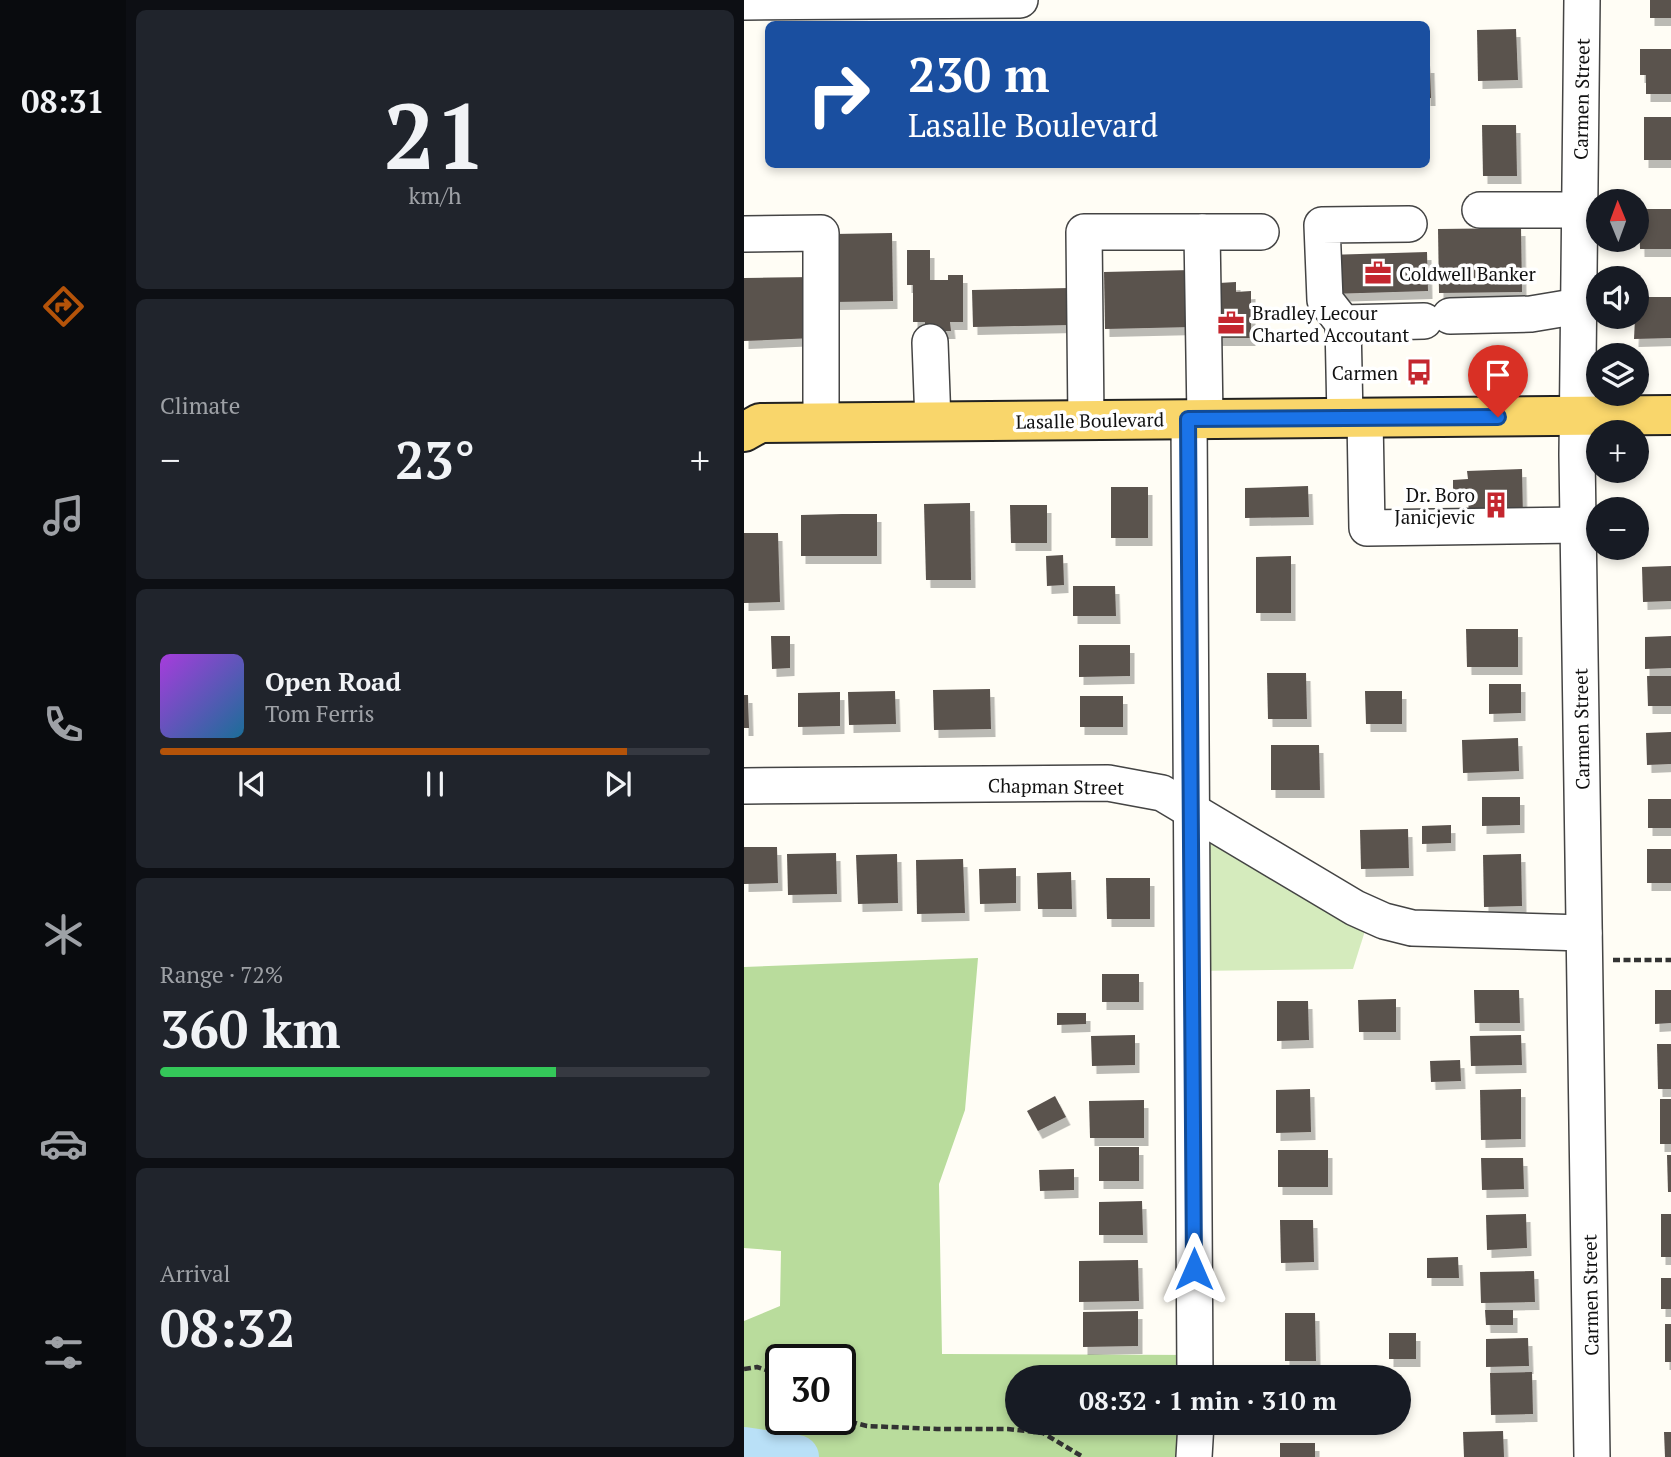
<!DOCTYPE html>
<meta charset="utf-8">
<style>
:root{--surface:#171b24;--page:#20242c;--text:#f1f3f6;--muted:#9ea1a6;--line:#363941;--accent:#b45309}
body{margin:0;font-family:"PT Serif",serif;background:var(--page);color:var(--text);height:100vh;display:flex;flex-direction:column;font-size:26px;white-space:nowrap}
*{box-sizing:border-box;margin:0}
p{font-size:23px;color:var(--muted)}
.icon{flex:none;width:38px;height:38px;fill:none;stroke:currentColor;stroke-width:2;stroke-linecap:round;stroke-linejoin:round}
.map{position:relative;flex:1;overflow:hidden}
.sheet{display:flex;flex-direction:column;gap:10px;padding:10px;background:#0d0f14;width:618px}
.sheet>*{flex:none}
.top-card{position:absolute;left:21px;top:21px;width:665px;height:147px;border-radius:10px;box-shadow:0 4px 10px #0003;background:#1a4fa0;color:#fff;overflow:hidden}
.needle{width:46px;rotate:359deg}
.tools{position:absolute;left:842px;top:189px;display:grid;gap:14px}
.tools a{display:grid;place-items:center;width:63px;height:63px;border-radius:50%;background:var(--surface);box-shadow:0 4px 10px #0003;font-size:35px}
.speed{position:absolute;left:21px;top:1344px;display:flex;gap:14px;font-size:35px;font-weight:700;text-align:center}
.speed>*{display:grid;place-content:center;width:91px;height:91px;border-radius:50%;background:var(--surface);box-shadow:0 4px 10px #0003;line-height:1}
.speed .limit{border:4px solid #111;border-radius:10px;background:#fff;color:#111}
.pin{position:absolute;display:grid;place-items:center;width:60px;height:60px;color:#fff;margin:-72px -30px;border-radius:50% 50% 50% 0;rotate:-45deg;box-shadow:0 0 7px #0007}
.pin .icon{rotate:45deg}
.me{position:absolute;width:77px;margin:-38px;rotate:0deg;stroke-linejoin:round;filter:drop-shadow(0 0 5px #0008)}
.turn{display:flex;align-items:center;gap:24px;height:147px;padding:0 28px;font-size:32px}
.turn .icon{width:91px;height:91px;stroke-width:2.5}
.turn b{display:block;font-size:49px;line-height:60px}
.big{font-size:52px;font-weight:600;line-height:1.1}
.sheet .card{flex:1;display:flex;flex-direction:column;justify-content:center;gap:10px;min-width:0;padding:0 24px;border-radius:10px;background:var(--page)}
.sheet .dial{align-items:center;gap:0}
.dial b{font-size:91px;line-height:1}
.song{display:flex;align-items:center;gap:21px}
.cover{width:84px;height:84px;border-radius:10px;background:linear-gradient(135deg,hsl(280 70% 55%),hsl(200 70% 35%))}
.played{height:7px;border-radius:4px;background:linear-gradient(90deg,var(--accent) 85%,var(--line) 85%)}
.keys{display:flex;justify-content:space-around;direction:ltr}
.heat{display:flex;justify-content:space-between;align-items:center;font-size:38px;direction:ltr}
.charge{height:10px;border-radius:5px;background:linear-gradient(90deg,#34c759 72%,var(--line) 0)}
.trip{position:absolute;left:261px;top:1365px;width:406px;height:70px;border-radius:35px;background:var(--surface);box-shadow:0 4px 10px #0003;font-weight:600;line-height:70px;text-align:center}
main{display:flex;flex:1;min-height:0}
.tab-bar{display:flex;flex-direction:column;width:126px;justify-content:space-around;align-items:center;background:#090b0e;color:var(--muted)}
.tab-bar .icon{width:49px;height:49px}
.tab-bar .current{color:var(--accent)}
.tab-bar b{font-size:32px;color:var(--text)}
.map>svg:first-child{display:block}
.green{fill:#d5ebbd}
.forest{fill:#b9dc9c;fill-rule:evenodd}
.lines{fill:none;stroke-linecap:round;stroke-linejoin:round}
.river{stroke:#b9e0f7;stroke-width:44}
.building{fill:#5a524d;filter:url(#shadow)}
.minor-casing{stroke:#444;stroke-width:38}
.major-casing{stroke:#222;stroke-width:42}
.path{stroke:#333;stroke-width:4.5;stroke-dasharray:7 3.5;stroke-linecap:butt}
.minor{stroke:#fff;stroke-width:35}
.major{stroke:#f9d66b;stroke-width:38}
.route-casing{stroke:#114b97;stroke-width:18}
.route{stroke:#1a73e8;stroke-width:12}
.labels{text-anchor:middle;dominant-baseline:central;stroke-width:7;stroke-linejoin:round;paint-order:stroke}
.street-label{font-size:19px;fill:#111;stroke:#fff}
.poi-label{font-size:19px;fill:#111;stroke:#fff;text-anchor:start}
</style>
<main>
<nav class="tab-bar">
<b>08:31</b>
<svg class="icon current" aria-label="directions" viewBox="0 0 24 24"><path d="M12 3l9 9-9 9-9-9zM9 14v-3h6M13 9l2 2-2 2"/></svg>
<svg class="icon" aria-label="music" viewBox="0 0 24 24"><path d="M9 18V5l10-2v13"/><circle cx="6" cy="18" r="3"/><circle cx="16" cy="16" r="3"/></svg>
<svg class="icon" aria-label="phone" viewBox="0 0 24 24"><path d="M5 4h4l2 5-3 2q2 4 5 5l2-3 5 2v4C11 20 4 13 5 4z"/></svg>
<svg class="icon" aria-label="climate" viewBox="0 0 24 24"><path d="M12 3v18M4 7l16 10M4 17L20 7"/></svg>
<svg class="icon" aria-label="car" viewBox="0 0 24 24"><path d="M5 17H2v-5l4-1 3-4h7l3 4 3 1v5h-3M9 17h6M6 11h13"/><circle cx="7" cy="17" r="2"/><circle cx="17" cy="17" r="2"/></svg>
<svg class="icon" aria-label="filters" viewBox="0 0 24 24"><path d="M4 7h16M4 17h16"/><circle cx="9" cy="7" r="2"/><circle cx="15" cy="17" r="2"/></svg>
</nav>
<section class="sheet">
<div class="card dial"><b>21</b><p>km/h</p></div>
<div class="card"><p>Climate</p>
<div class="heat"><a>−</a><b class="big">23°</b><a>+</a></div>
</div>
<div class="card">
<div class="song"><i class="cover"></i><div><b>Open Road</b><p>Tom Ferris</p></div></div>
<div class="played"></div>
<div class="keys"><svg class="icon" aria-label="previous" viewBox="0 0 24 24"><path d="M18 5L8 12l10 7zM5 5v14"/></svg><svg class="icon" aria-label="pause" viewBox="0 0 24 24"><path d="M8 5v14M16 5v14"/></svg><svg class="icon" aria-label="next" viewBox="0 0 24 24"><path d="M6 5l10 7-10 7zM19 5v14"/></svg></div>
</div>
<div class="card"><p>Range · 72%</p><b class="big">360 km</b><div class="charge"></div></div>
<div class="card"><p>Arrival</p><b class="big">08:32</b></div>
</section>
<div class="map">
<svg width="928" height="1457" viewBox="0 0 928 1457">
<defs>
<filter id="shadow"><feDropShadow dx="4.5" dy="8" stdDeviation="0" flood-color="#0004"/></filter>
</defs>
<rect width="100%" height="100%" fill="#fffdf5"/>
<polygon class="green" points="449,814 625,918 609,969 450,971"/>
<path class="forest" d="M234,958L221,1110L195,1184L198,1354L449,1355L450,1377H273V1423H450L448,1457H0V1321L36,1306L37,1251L0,1248V967ZM37,1360H96V1419H37Z"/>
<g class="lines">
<polyline class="river" points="0,1449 53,1457"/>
</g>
<g class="building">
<rect x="906" y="0" width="22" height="18"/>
<polygon points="772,29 774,80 734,81 733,30"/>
<polygon points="896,49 928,49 928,94 902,94 902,75 896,75"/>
<polygon points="682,65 686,65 687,98 682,98"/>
<rect x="900" y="117" width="28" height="43"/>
<polygon points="738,125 772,125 773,176 739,176"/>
<polygon points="895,209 928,209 928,249 896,249"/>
<polygon points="777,228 778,292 695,293 694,229"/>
<polygon points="148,233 149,301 91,302 90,234"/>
<polygon points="163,250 186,250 186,280 204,280 204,275 219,275 219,322 206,322 207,331 181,331 181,322 169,322 169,285 163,285"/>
<polygon points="683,252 684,291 585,294 583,255"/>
<polygon points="448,270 449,327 361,329 360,272"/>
<polygon points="70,277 70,338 0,341 0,278"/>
<polygon points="492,282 492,292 507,291 507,338 463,338 475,283"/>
<polygon points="326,288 327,325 229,327 228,290"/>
<polygon points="892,297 928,297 928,338 890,339"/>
<polygon points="778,469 779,518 725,519 724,493 709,493 709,480 724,479 723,471"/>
<polygon points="564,486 565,517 501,518 501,488"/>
<rect x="367" y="487" width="37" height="51"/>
<polygon points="226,503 227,580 182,580 180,504"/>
<polygon points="266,505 303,505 303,543 267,543"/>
<polygon points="98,514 133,514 133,556 57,556 57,515"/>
<polygon points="0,533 34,533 36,602 0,603"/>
<polygon points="319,555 320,585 303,586 302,556"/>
<polygon points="547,556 547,613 512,613 512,557"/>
<polygon points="928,566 928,601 899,602 898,567"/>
<polygon points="329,586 371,586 372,616 329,616"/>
<polygon points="722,629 774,629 774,667 723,667"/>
<polygon points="27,636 46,636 46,668 28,669"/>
<polygon points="928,636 928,668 901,669 901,637"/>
<polygon points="335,645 386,645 386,676 335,677"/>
<polygon points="523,673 562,673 563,719 524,719"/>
<polygon points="903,676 928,676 928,706 904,706"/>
<polygon points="745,684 777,684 777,713 745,714"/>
<polygon points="246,689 247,729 190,730 189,690"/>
<polygon points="151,691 152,724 105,725 104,692"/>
<polygon points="621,691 658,691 658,724 622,724"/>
<polygon points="96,692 96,726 54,727 54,693"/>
<polygon points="0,695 4,695 5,728 0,728"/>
<rect x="336" y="696" width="43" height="31"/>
<polygon points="928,732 928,764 903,765 902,733"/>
<polygon points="774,738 775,771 719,773 718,740"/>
<polygon points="527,745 575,745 576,790 527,790"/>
<polygon points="738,797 776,797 776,825 738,826"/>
<rect x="904" y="799" width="24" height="29"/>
<polygon points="707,825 707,843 678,844 678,826"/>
<polygon points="664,829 665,868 617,869 616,830"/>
<polygon points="0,847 33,847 34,883 0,884"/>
<rect x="903" y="849" width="25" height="34"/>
<polygon points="92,853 93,894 44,895 43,854"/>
<polygon points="153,854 154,903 114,904 112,855"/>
<polygon points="777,854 778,906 740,907 739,855"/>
<polygon points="219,859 221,913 173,914 172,860"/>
<polygon points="272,868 272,903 236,904 235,869"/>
<polygon points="327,872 328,909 294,909 293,873"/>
<polygon points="362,878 406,878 406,919 363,919"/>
<rect x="358" y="974" width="37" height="28"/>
<polygon points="730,990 775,990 776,1023 731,1023"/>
<polygon points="911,990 928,990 928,1023 911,1024"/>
<polygon points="652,999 652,1032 615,1032 614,1000"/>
<polygon points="533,1001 564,1001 565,1040 533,1041"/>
<polygon points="313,1013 342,1013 342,1024 313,1025"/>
<polygon points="391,1035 391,1065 348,1066 347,1036"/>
<polygon points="777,1035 778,1065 727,1066 726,1036"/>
<polygon points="913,1044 928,1044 928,1089 914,1089"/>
<polygon points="716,1060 717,1081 687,1082 686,1061"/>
<polygon points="566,1089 567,1132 532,1133 532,1090"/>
<polygon points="777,1089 777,1139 737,1140 736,1090"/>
<polygon points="311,1096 322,1117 294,1131 283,1111"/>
<rect x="916" y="1099" width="12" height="45"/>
<polygon points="400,1100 400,1138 346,1138 345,1101"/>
<rect x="355" y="1147" width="40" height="34"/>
<rect x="534" y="1150" width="50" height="37"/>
<polygon points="923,1155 928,1155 928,1192 924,1192"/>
<polygon points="737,1158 779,1158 780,1189 738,1190"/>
<polygon points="330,1169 330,1190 296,1191 295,1170"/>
<polygon points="398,1201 399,1235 355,1235 355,1202"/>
<polygon points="782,1214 783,1248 743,1250 742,1215"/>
<rect x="917" y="1214" width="11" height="43"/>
<polygon points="536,1220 569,1220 570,1262 537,1263"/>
<polygon points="714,1257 715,1278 683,1278 683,1258"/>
<polygon points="394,1260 395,1301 335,1302 335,1261"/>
<polygon points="790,1271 791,1302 737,1303 736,1272"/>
<rect x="917" y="1278" width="11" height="31"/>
<polygon points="741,1310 769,1310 769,1325 742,1325"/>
<polygon points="394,1311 394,1346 339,1347 339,1312"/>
<polygon points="541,1313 571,1313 572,1361 541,1361"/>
<rect x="921" y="1324" width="7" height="38"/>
<rect x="645" y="1333" width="27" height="26"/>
<polygon points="784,1338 785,1366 742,1367 742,1339"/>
<rect x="603" y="1369" width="33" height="8"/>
<polygon points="788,1372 789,1414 747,1415 746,1373"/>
<polygon points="759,1431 760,1457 720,1457 719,1432"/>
<polygon points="920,1432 928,1432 928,1457 921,1457"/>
<rect x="536" y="1443" width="35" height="14"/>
</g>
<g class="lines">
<g class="minor-casing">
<g id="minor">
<polyline points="838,0 833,455 848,1457"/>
<polyline points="0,2 276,0"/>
<polyline points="736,210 836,210"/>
<polyline points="458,232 461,418"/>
<polyline points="0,234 77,233 77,423"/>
<polyline points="706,316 787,314 835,306"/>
<polyline points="599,323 581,300 578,225 665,224"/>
<polyline points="186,342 189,422"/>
<polyline points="601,418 599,323 680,321"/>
<polyline points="621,418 623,528 834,525"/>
<polyline points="445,419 451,1377"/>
<polyline points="342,421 340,232 517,232"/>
<polyline points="0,786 364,783 418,793 611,908 640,921 668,928 840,933"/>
<polyline points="450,1457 452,1423"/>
</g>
</g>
<g class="major-casing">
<polyline id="major" points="0,432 16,423 928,415"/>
</g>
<g class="path">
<polyline points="869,960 928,960"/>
<polyline points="0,1369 13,1367 37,1375"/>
<polyline points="96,1419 123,1426 193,1429 264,1429 299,1433 339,1457"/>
</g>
<use href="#minor" class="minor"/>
<use href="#major" class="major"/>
</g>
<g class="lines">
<g class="route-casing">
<polyline id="route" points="450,1269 444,419 754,417"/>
</g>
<use href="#route" class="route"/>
</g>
<defs>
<g id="office-bare" transform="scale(2.1)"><path d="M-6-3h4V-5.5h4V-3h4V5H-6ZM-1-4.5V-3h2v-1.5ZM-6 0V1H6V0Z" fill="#c4262e" stroke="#fff" stroke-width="2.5" paint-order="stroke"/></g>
<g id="bus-bare" transform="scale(2.1)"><path d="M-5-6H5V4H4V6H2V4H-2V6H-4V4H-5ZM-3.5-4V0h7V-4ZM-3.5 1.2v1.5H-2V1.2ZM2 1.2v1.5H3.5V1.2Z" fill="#c4262e" stroke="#fff" stroke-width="2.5" paint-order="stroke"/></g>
<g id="building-bare" transform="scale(2.1)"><path d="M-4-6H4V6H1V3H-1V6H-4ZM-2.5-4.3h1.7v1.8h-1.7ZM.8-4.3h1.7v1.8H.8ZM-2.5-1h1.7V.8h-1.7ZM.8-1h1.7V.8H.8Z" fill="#c4262e" stroke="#fff" stroke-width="2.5" paint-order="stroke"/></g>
</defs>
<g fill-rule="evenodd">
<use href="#office-bare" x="634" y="273"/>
<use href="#office-bare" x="487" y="323"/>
<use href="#bus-bare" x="675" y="372"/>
<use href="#building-bare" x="752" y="505"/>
</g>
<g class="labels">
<g class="street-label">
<text transform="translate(837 99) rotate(-89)">Carmen Street</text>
<text transform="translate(346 420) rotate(-1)">Lasalle Boulevard</text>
<text transform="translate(837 729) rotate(-91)">Carmen Street</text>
<text transform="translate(312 786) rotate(1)">Chapman Street</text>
<text transform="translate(846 1295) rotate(-91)">Carmen Street</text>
</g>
<g class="poi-label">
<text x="655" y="273">Coldwell Banker</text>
<text x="508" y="312">Bradley Lecour<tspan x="508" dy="22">Charted Accoutant</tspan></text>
<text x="654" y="372" text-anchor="end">Carmen</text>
<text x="731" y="494" text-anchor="end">Dr. Boro<tspan x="731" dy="22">Janicjevic</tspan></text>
</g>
</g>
</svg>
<div class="tools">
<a><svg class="needle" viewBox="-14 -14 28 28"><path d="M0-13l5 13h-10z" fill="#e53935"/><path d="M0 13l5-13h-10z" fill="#9ea1a6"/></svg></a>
<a><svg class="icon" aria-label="sound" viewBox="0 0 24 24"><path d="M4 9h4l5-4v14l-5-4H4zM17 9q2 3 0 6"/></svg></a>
<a><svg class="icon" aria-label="layers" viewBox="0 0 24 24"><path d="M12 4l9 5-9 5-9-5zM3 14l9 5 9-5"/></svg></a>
<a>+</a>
<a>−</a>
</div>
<div class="speed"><div class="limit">30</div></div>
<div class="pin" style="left:754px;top:417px;background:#d93025"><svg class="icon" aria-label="arrive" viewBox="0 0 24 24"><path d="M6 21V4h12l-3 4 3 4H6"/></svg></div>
<svg class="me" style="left:450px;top:1269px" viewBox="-20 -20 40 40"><path d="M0-17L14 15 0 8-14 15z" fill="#1a73e8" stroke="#fff" stroke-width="4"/></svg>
<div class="trip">08:32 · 1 min · 310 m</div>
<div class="top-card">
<div class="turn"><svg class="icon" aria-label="right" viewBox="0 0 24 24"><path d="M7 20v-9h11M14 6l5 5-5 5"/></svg><div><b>230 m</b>Lasalle Boulevard</div></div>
</div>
</div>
</main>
